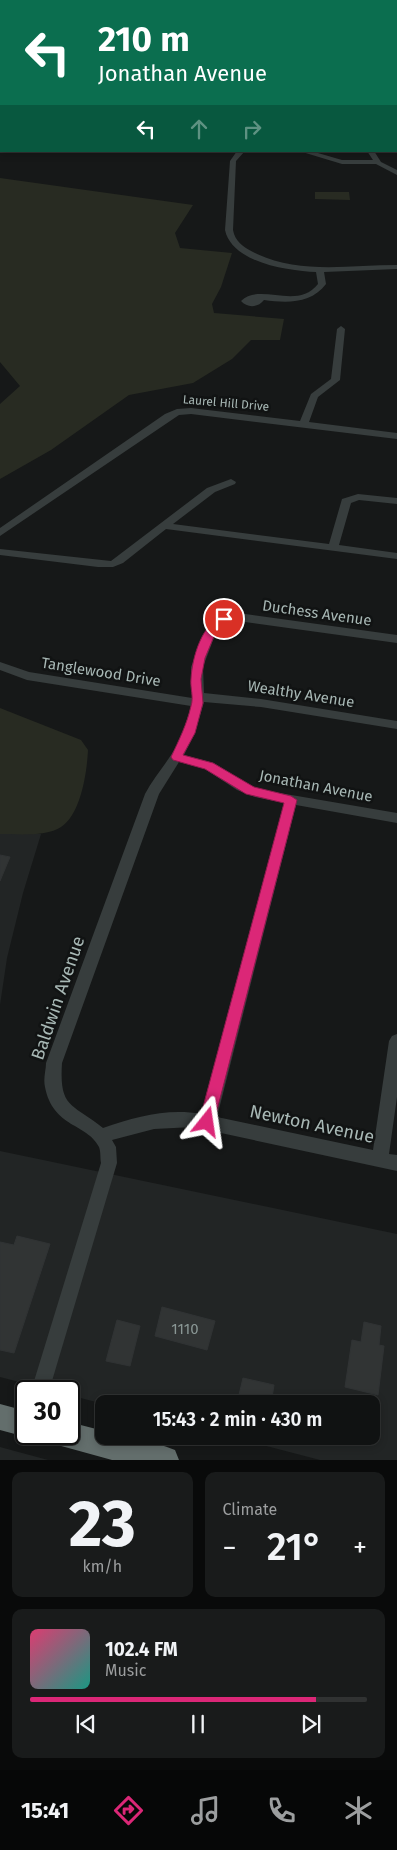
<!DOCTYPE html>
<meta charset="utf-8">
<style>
:root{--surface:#101212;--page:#191b1b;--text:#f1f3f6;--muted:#9c9e9f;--line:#303232;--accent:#db2777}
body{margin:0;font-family:"Fira Sans",sans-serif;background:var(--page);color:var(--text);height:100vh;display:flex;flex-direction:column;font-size:19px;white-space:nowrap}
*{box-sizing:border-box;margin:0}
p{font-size:16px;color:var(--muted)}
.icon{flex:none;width:28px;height:28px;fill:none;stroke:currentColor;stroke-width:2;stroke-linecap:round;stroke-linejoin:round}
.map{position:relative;height:1460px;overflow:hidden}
.details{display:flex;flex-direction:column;gap:12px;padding:12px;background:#090a0a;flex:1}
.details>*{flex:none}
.top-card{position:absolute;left:0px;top:0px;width:398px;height:152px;box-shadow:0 2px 8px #0003,0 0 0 1px var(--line);background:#0b6e4f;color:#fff;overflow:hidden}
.speed{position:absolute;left:15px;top:1380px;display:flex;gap:10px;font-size:25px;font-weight:700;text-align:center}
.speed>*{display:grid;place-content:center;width:65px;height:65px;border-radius:50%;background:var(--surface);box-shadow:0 2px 8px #0003,0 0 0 1px var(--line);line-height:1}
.speed .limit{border:2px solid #111;border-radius:8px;background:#fff;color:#111}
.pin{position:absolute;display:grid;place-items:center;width:42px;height:42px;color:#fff;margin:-21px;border:2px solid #fff;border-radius:50%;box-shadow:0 1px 5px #0007}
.me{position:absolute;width:55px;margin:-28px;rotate:15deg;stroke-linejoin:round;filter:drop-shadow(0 0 4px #0008)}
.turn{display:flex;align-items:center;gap:18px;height:105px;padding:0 15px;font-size:22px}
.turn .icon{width:65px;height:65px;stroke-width:2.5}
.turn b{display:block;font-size:35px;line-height:42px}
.lanes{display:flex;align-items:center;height:48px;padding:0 15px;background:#0003;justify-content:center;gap:25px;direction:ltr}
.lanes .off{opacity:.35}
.big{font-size:38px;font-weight:600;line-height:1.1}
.details .widget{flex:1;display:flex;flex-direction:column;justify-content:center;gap:8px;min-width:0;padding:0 18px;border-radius:10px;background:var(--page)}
.details .dial{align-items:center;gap:0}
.dial b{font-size:65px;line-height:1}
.song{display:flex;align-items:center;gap:15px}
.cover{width:60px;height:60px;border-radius:8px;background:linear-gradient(135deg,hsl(340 70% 55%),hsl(170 70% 35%))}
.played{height:5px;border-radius:2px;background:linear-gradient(90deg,var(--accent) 85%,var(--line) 85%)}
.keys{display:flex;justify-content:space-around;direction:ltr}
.heat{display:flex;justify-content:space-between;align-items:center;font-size:28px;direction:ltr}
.details .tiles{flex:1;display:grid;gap:12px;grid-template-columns:1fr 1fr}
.widget:last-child{grid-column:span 2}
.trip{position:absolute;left:95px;top:1395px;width:285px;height:50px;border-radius:10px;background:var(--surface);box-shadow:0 2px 8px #0003,0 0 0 1px var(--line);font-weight:600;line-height:50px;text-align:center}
.dock{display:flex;height:80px;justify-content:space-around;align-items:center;background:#060707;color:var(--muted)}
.dock .icon{width:35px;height:35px}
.dock .on{color:var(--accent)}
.dock b{font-size:22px;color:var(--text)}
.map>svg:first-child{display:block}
.built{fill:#222525}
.green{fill:#282b22}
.building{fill:#313434;stroke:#303334}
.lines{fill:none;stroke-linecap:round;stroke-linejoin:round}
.minor{fill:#373d3d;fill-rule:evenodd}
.major{fill:#535c5b;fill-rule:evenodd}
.highway{fill:#636e6c;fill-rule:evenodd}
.route{fill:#db2777;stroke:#8e194d}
.labels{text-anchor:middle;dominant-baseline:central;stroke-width:5;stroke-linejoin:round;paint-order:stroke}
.far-street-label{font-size:12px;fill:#a8b8b5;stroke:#111313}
.street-label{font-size:15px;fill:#a8b8b5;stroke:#111313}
.near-number-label{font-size:15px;fill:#8a9795}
.near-street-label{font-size:18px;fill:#a8b8b5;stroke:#111313}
</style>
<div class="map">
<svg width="397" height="1460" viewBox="0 0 397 1460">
<rect width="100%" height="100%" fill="#161818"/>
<g class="built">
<polygon points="0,834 41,834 23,893 7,958 0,1005"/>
<polygon points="0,1151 397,1234 397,1460 320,1460 228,1436 371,1436 371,1404 104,1404 69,1395 69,1391 54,1391 0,1377"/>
<polygon points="0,1447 48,1460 0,1460"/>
</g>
<g class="green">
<polygon points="0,178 193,205 175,233 180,248 232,253 221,287 212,304 214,313 284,319 280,340 251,340 232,359 193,383 129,395 51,450 0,479 0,404 20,386 0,362"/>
<polygon points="315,192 349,192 350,200 315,199"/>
<path d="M0,708L81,740L88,750C87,772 81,814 61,827C47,837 16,834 0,834Z"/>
</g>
<g class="building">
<polygon points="0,855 10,857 0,881"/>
<polygon points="17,1236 50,1244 14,1353 0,1350 0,1242 14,1245"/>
<polygon points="162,1307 215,1321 207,1350 155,1336"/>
<polygon points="117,1320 140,1326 130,1366 106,1361"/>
<polygon points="364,1322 381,1326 379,1345 384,1346 378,1395 345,1387 352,1340 361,1342"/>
<polygon points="243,1378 274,1385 271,1404 256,1404 238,1399"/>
</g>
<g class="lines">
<g class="minor">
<rect x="396" y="14" width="1" height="4"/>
<rect x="0" y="27" width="1" height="4"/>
<rect x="396" y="123" width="1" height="4"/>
<path d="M237,151H245L236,161L233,230C235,241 243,247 253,252C297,275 349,265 397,265V269L324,272L326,284C311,304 287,303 264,300C258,308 247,308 241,301C260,282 297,311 318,284L316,272C289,271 232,263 225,230L230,161Z"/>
<polygon points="299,151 311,151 342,160 373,160 367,151 374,151 381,162 397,170 397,175 376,164 342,164"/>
<polygon points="341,326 345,329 340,380 318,397 309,422 397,433 397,439 191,414 179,415 0,536 0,528 165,414 177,409 191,408 300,421 311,394 331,379 337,329"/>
<polygon points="231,479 236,482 235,484 215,492 173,524 329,544 342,499 358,494 397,498 397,504 359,500 351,503 339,545 397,553 397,559 166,529 123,563 113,567 98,567 0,555 0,549 111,561 207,488"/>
<path d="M238,613L397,635V643L238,621L223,625L215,635L203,667L204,693L261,699L397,721V729L261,707L204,702L195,733L184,755L214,763L247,784L262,790L397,813V823L296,805L217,1117L373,1150L389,1041L392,1036L397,1034V1097L389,1154L397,1155V1171L193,1127L154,1129L112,1140L116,1147L117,1163L49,1391H31L101,1163C100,1158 101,1152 99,1147C87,1123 53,1128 45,1087C43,1079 46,1070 46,1063L145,794C154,777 167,763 176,747C183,734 187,720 191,706L27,680L0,670V662L29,672L192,698L191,667L204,634L215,619ZM179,762L205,769L237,790L255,797L284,803L201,1114C167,1108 136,1117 103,1128C72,1103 59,1109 62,1063L159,794Z"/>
</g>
<g class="major">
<rect x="0" y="34" width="1" height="4"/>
<rect x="396" y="92" width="1" height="4"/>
</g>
<g class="highway">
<polygon points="0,1404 26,1411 26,1434 35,1434 26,1437 0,1430"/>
<path d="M69,1422L104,1431V1436C128,1436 152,1441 175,1450L179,1460H112L54,1444L51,1434H69Z"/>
</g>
</g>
<path class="route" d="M224,616L229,619L215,634L205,658L201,679L203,703L195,733L183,755L213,763L254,787L291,796L297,800L214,1122L212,1127L207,1129L202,1127L199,1122L284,803L246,794L205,769L173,760L171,757C179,740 187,724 191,706C194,697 190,688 191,679C192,658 202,622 224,616Z"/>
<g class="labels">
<g class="far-street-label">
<text transform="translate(226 403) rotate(5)">Laurel Hill Drive</text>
</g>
<g class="street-label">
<text transform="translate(317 613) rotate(8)">Duchess Avenue</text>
<text transform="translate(101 672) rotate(9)">Tanglewood Drive</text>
<text transform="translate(301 694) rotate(9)">Wealthy Avenue</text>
<text transform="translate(316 786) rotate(11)">Jonathan Avenue</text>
</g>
<g class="near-number-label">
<text x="185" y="1329">1110</text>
</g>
<g class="near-street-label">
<text transform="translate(58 998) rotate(-71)">Baldwin Avenue</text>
<text transform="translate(312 1124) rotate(12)">Newton Avenue</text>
</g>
</g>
</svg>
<div class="speed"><div class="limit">30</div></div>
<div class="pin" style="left:224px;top:619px;background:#d93025"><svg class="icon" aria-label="arrive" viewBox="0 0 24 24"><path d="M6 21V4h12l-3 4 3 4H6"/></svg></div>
<svg class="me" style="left:207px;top:1122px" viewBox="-20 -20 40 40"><path d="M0-17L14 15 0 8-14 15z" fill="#db2777" stroke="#fff" stroke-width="4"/></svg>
<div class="trip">15:43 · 2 min · 430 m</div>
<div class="top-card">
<div class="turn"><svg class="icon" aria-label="left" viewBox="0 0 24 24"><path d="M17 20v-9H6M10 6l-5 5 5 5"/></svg><div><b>210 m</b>Jonathan Avenue</div></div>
<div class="lanes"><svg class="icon" aria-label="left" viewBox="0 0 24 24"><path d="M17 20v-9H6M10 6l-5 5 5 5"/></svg><svg class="icon off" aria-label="ahead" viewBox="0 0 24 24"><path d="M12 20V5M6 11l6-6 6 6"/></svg><svg class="icon off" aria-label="right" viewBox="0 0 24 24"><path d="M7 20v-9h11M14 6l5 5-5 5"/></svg></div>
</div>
</div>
<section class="details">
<div class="tiles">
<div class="widget dial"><b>23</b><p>km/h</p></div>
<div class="widget"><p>Climate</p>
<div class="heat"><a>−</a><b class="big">21°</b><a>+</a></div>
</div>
<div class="widget">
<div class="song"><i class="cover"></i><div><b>102.4 FM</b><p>Music</p></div></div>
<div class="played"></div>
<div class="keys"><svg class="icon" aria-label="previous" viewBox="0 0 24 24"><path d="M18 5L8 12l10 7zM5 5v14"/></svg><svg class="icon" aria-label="pause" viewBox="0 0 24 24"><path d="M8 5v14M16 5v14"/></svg><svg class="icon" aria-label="next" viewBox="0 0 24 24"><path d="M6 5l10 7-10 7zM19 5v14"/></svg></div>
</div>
</div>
</section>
<nav class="dock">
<b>15:41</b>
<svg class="icon on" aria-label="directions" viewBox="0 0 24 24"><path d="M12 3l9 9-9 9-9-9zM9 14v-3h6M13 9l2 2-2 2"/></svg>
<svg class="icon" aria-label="music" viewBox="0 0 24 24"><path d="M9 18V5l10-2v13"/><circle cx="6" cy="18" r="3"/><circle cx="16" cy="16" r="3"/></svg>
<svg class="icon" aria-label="phone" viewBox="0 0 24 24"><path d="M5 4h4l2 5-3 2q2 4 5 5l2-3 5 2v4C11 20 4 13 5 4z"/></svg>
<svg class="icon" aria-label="climate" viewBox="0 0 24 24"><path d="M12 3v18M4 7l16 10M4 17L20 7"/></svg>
</nav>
